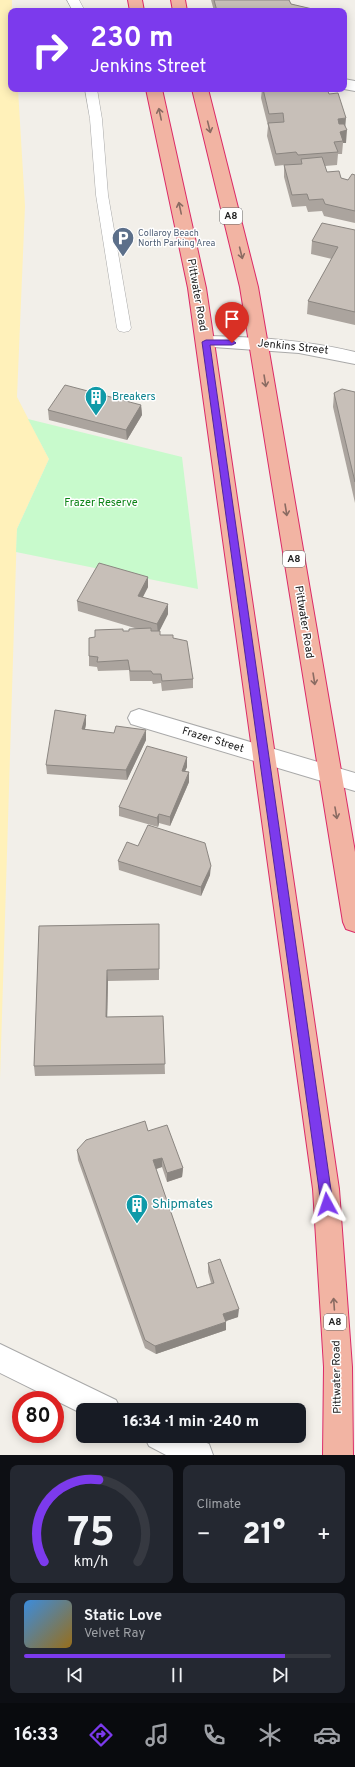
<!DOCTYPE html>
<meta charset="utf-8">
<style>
:root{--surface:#171b24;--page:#242831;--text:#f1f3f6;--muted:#9ea1a6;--line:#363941;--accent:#7c3aed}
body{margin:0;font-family:Overpass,sans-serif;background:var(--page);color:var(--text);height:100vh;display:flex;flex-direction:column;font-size:15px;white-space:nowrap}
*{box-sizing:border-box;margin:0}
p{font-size:13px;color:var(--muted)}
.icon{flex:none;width:22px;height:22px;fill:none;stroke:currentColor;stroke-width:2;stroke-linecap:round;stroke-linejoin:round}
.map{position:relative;height:1455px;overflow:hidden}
.side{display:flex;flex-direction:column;gap:10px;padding:10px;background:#0d0f14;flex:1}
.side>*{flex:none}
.banner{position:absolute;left:8px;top:8px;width:339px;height:84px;border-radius:8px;box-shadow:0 2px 10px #0003;background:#7c3aed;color:#fff;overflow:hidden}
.speed{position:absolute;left:12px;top:1391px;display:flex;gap:8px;font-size:20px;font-weight:700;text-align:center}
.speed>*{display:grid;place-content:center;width:52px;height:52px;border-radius:50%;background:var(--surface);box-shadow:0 2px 10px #0003;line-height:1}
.speed .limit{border:6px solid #d22;background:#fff;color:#111}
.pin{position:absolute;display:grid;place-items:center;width:34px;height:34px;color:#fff;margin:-41px -17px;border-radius:50% 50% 50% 0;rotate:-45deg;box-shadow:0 0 4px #0007}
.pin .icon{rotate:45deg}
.me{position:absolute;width:44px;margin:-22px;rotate:355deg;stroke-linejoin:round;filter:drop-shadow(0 0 3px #0008)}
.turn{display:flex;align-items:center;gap:14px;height:84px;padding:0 16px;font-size:18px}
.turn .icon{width:52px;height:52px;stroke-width:2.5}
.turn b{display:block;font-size:28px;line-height:34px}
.big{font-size:30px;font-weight:800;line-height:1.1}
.side .widget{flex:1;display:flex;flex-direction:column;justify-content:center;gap:6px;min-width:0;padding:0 14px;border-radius:8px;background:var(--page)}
.side .dial{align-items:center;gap:0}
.dial svg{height:104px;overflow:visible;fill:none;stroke:var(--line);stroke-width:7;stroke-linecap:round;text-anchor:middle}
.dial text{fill:var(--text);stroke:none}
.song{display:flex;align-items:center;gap:12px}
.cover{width:48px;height:48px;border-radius:6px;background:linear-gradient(135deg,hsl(210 70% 55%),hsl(40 70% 35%))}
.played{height:4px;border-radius:2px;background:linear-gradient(90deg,var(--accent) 85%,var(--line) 85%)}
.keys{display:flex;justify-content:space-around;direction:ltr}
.heat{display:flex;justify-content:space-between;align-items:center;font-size:22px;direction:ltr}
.side .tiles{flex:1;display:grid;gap:10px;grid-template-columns:1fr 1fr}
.widget:last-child{grid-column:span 2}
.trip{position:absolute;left:76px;top:1403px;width:230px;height:40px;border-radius:8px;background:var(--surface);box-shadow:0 2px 10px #0003;font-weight:800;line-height:40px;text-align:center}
.dock{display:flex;height:64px;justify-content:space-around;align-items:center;background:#090b0e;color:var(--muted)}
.dock .icon{width:28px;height:28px}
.dock .on{color:var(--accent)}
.dock b{font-size:18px;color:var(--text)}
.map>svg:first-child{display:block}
.sand{fill:#fff1ba}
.park{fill:#c8facc}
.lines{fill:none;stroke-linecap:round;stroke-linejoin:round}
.service-casing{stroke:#a9a9a9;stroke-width:1}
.minor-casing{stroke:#a9a9a9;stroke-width:2}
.trunk-casing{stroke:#dc2a67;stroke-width:2}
.service{fill:#fff;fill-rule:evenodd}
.minor{fill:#fff;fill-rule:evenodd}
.trunk{fill:#f2b4a3;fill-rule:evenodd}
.wall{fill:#aba49e}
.shaded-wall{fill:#8b8681}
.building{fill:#c7bfb8;stroke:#8b8681}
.oneway{stroke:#8a6b62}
.route{fill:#7c3aed;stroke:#51269a}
.labels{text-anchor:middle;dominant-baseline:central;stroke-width:3;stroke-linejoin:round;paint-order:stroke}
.far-service-label{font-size:9px;fill:#4e5e75;stroke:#fff;text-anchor:start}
.shield{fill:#fff;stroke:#646464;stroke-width:1}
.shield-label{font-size:10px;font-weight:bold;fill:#222}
.street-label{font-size:11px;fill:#222;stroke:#fff}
.culture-label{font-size:11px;fill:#0d838f;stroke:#fff;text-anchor:start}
.park-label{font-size:11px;fill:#0c8416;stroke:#fff}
.near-culture-label{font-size:13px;fill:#0d838f;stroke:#fff;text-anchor:start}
</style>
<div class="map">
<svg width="355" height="1455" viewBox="0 0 355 1455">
<rect width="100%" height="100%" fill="#f2efe9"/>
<polygon class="sand" points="0,0 12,0 11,89 18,89 25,206 17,397 49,459 17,529 0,1080"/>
<polygon class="park" points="28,419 182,457 198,589 16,552 17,529 49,459"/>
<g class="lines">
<g class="service-casing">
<g id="service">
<polygon points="67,0 79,0 85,11 73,11"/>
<polygon points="85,89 97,89 102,119 108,195 131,328 129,331 124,332 119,331 117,328 96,195 90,119"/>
</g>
</g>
<g class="minor-casing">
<g id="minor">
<polygon points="344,79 355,81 355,91 344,89"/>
<path d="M205,336C256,337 305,340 355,352V364L299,353L199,346L196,342L199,338Z"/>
<polygon points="139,709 355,773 355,791 131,724 128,718 131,712"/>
<polygon points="0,1344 116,1400 121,1410 83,1410 83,1414 0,1373"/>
<polygon points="144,1436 191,1436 209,1444 213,1455 166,1455 149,1446"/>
</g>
</g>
<g class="trunk-casing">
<g id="trunk">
<polygon points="128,0 142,0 144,11 130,11"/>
<polygon points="171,0 185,0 187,11 173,11"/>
<polygon points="146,89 162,89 206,288 214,342 339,1189 352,1367 353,1455 323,1455 324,1367 313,1189 188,288"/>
<polygon points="192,89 208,89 258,287 355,852 355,932 346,929 343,922 240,287"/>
</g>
</g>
<use href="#service" class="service"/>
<use href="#minor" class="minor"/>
<use href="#trunk" class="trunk"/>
</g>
<g class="wall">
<polygon points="211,0 289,0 291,4 321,11 214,11"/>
<polygon points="262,89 327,89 329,94 345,127 346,143 343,143 342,154 338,154 337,165 325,166 327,172 341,178 348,180 355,175 355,223 324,216 322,211 308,212 306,206 292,207 284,177 284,165 275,166 267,136 268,126 261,98"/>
<polygon points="355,230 355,325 307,314 308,301 332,259 311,254 312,241"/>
<polygon points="355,392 355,503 333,407 334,393"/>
<polygon points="141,405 142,415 127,440 49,420 48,410"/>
<polygon points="148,577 148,587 143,597 168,614 159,631 160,635 173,638 193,679 193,688 162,691 161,683 153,684 152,681 130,681 129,670 98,671 97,667 89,666 89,656 95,637 123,631 129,631 129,629 138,629 78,611 77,601"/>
<polygon points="86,715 86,724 85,729 146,740 127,780 47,774 46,765"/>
<polygon points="187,757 187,767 185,771 189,772 189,782 170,826 159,823 158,827 119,816 119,807"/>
<polygon points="118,861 210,875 201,896 119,870"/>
<polygon points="159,924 159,980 108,981 107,1017 163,1016 165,1074 35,1076 34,1066 39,926"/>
<polygon points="148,1131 183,1168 182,1177 167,1182 162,1167 156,1169 197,1288 211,1283 208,1272 208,1263 238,1317 226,1321 226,1330 156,1354 145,1348 78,1160 77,1150"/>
</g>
<g class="shaded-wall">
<polygon points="346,118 345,130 347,130 346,143 343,143 343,141 337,132 338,119"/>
<polygon points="141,405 142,415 127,440 126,430"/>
<polygon points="148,577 148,587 138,606 138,596"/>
<polygon points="168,604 168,614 158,634 157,624"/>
<polygon points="86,715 86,724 83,738 82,729"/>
<polygon points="146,730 146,740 127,780 126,770"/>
<polygon points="187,757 187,767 181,780 182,771"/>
<polygon points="189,772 189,782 170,826 170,817"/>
<polygon points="159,814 159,823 158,827 157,818"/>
<polygon points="211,866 210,875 201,896 201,887"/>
<polygon points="107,970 108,981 107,1027 106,1017"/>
<polygon points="162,1158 162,1167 153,1170 153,1160"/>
<polygon points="183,1168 182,1177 167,1182 167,1173"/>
<polygon points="239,1309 238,1317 223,1322 223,1314"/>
<polygon points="226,1322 226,1330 156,1354 155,1346"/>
</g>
<g class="building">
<polygon points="214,0 289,0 291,4 321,11 217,11"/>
<polygon points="263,89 327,89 329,94 338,93 346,118 338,119 339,124 344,124 347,130 340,132 343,141 334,142 338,152 298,155 296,152 276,154 268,123 284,122 283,113 269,114"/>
<polygon points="322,157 327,172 339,171 341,178 348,180 352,174 355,175 355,211 325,204 323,199 309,200 307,194 292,195 284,165 302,164 301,159"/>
<polygon points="322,223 355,230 355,312 308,301 338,247 312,241"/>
<polygon points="65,385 141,405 126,430 48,410"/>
<polygon points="342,389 355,392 355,482 334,393"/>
<polygon points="99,563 148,577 138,596 168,604 157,624 77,601"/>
<polygon points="151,628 151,631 160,631 160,635 173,635 173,638 187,641 193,679 162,681 161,674 153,674 151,671 130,671 128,660 97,662 98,657 89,656 89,638 95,637 95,630 123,629 123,631 129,631 129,629"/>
<polygon points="55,710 86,715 82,729 114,733 116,726 146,730 126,770 46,765"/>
<polygon points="147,746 187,757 182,771 189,772 170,817 159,814 157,818 119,807"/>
<polygon points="148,825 205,843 211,866 201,887 118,861 127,842 138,846"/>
<polygon points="159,924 159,969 107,970 106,1017 163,1016 165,1064 34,1066 39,926"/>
<polygon points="145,1121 148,1131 167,1125 183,1168 167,1173 162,1158 153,1160 197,1288 214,1283 208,1263 220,1259 239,1309 223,1314 226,1322 155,1346 145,1340 77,1150 86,1140"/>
</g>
<defs><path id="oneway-shaft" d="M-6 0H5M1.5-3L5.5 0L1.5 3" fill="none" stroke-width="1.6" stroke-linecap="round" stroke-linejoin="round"/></defs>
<g class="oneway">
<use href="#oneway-shaft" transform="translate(160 114) rotate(-102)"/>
<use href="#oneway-shaft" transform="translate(209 127) rotate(76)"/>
<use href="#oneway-shaft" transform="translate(180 208) rotate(-102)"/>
<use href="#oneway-shaft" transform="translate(241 253) rotate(76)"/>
<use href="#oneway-shaft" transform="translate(265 381) rotate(81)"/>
<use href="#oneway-shaft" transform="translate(286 510) rotate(81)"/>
<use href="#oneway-shaft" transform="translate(314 679) rotate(81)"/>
<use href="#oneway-shaft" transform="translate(336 813) rotate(80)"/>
<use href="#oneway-shaft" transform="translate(334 1304) rotate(-94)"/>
</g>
<polygon class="route" points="206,340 232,340 236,343 232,345 210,345 333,1204 331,1208 327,1210 323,1208 321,1204 202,342"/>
<defs>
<g id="parking-pin" transform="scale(1.15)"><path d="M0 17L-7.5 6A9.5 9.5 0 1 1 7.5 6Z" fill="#5c6f8a" stroke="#fff"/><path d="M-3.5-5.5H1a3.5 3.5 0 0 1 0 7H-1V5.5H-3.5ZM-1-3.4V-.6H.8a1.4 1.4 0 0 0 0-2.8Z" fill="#fff"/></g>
<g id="building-pin" transform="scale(1.15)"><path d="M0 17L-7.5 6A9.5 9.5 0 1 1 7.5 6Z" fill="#0f9aa8" stroke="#fff"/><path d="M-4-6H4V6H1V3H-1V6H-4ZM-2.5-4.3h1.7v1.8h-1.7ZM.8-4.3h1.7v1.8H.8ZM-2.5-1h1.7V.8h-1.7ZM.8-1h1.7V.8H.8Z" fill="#fff"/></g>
</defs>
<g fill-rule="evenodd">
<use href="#parking-pin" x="123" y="238"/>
<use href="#building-pin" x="96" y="397"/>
<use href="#building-pin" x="137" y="1205"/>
</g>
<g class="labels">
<g class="far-service-label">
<text x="138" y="233">Collaroy Beach<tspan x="138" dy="10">North Parking Area</tspan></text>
</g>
<g class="shield">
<rect x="220" y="208" width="22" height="16" rx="3"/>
<rect x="283" y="551" width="22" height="16" rx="3"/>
<rect x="324" y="1314" width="22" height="16" rx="3"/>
</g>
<g class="shield-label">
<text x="231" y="216">A8</text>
<text x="294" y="559">A8</text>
<text x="335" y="1322">A8</text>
</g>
<g class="street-label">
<text transform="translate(197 295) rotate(80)">Pittwater Road</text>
<text transform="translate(293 347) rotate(6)">Jenkins Street</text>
<text transform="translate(304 622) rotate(81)">Pittwater Road</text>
<text transform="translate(213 740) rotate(17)">Frazer Street</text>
<text transform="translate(337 1377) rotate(-91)">Pittwater Road</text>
</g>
<g class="culture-label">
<text x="112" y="397">Breakers</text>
</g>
<g class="park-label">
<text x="101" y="503">Frazer Reserve</text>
</g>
<g class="near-culture-label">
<text x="152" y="1205">Shipmates</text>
</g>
</g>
</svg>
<div class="speed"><div class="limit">80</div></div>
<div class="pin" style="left:232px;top:343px;background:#d93025"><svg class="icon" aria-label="arrive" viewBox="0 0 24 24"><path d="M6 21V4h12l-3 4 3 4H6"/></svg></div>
<svg class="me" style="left:327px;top:1204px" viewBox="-20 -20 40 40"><path d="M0-17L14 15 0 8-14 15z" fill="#7c3aed" stroke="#fff" stroke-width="4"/></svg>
<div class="trip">16:34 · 1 min · 240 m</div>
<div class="banner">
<div class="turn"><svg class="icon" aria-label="right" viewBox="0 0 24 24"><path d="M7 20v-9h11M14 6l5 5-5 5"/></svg><div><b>230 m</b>Jenkins Street</div></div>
</div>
</div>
<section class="side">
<div class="tiles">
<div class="widget dial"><svg viewBox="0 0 100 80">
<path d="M14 69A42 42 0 1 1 86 69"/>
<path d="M14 69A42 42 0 0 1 56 6" stroke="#7c3aed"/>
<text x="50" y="56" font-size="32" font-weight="700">75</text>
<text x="50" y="72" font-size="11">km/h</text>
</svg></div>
<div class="widget"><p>Climate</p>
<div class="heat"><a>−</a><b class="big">21°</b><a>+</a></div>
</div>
<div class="widget">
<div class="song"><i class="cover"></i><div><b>Static Love</b><p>Velvet Ray</p></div></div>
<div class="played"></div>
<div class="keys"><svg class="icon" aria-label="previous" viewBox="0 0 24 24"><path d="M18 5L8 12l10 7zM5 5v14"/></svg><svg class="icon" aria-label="pause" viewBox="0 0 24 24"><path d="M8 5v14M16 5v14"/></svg><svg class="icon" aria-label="next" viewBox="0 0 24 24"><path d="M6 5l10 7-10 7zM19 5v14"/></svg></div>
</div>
</div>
</section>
<nav class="dock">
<b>16:33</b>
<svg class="icon on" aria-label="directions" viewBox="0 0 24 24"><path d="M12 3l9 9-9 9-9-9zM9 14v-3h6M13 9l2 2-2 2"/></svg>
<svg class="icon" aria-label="music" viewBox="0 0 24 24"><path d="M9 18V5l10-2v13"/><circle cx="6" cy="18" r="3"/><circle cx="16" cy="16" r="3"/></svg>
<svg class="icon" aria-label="phone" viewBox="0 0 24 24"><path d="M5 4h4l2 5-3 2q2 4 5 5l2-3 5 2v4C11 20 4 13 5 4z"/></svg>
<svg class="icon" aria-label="climate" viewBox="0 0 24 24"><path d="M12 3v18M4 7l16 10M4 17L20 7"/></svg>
<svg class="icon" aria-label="car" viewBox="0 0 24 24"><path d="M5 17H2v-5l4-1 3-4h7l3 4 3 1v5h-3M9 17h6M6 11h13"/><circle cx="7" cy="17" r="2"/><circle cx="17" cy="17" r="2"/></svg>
</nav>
